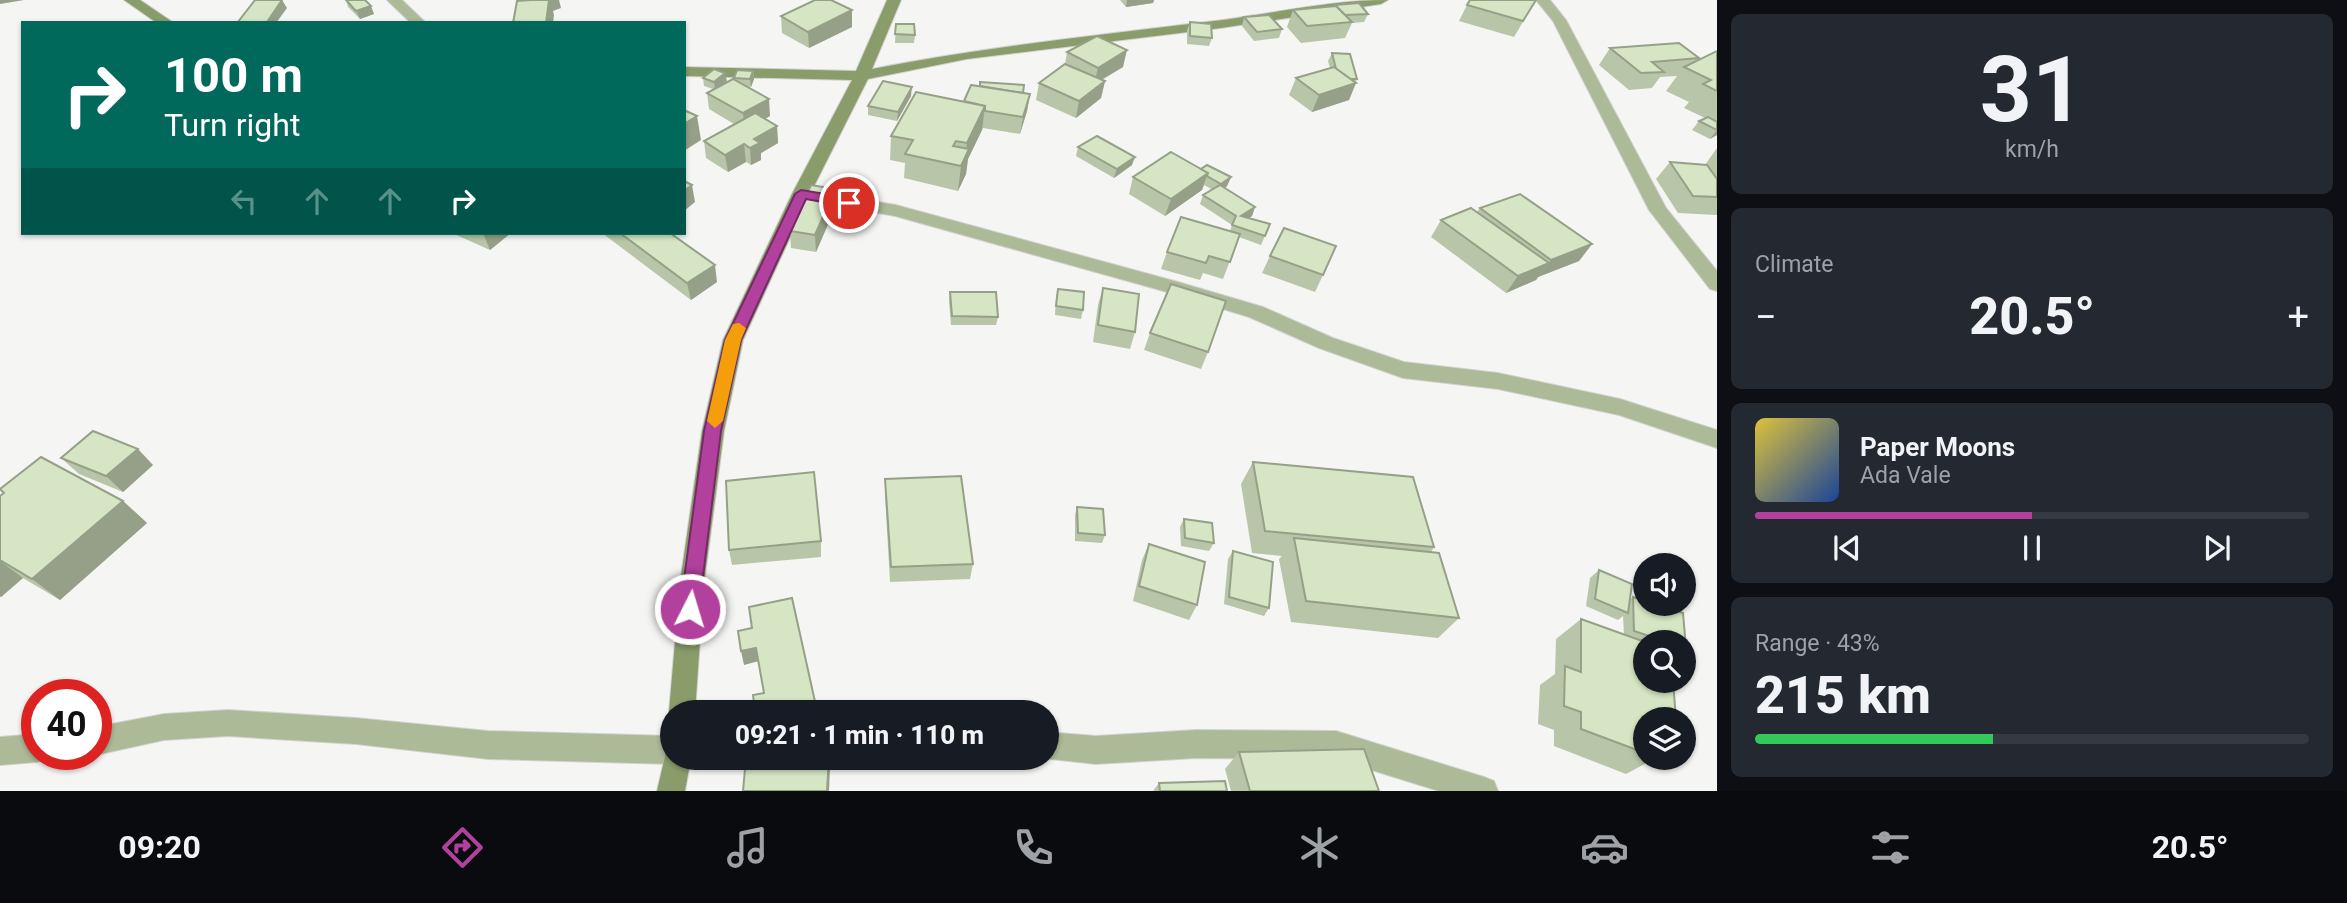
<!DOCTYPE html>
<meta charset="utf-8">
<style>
:root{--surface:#171b24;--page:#242831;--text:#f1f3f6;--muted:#9ea1a6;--line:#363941;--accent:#b2419d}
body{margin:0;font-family:Roboto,sans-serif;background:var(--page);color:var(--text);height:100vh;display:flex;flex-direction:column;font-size:26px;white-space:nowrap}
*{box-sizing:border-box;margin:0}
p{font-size:23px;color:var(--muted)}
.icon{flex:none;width:38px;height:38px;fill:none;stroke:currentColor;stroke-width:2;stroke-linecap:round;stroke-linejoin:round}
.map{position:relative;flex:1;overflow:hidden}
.sheet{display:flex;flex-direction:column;gap:14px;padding:14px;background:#0d0f14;width:630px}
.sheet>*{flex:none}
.banner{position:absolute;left:21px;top:21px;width:665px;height:214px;border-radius:0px;box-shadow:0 2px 5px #0004;background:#00695c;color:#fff;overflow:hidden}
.buttons{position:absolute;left:1633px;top:553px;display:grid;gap:14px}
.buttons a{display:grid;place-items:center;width:63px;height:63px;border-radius:50%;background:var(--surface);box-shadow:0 2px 5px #0004;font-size:35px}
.speed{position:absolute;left:21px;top:679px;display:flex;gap:14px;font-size:35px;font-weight:700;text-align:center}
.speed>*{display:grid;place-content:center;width:91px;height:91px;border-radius:50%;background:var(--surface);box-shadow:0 2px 5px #0004;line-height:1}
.speed .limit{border:10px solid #d22;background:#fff;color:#111}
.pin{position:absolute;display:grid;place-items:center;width:60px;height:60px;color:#fff;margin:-30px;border:4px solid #fff;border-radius:50%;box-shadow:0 2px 7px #0007}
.me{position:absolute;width:77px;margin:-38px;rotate:5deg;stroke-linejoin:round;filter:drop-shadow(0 0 5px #0008)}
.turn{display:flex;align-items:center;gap:24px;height:147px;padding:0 28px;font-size:32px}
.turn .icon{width:91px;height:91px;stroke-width:2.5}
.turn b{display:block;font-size:49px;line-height:60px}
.lanes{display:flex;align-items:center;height:66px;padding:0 28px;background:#0003;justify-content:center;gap:35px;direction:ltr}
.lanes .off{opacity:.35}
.big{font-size:52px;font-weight:800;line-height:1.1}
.sheet .widget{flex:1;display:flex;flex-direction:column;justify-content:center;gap:10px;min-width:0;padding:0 24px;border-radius:10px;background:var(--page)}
.sheet .dial{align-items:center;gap:0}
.dial b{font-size:91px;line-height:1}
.song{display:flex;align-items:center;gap:21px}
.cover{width:84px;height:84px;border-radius:10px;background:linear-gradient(135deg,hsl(50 70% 55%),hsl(220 70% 35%))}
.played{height:7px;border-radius:4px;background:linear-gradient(90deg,var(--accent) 50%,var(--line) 50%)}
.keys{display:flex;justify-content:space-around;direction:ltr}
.heat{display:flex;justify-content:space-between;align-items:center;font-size:38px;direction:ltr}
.charge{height:10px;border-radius:5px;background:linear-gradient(90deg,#34c759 43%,var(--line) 0)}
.trip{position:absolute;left:660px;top:700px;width:399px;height:70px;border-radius:35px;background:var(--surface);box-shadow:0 2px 5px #0004;font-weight:800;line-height:70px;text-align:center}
.tab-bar{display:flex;height:112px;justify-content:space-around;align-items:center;background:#090b0e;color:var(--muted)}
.tab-bar .icon{width:49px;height:49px}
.tab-bar .on{color:var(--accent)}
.tab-bar b{font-size:32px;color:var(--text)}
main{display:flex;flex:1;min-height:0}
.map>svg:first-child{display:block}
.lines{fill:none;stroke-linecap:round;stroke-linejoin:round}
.street-casing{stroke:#d2d2d0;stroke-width:2}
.secondary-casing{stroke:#d2d2d0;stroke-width:2}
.street{fill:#acba98;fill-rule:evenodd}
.secondary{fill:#899c6a;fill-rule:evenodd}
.wall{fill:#b8c5a8}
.shaded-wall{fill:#96a088}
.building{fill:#d6e5c3;stroke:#96a088;stroke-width:2}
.route{fill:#b2419d;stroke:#742a66;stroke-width:2}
.slow{fill:#f59e0b}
</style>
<main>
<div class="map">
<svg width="1717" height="791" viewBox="0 0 1717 791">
<rect width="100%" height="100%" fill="#f5f6f3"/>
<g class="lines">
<g class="street-casing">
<g id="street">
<polygon points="387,0 402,0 426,23 411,23"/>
<polygon points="1536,0 1550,0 1566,20 1666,208 1717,271 1717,291 1710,289 1649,210 1553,21"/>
<polygon points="807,190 896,205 1178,282 1263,307 1333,338 1404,362 1498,373 1620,399 1717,430 1717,448 1619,415 1498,389 1403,378 1319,348 1249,317 1167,292 895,216 801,199 798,195 801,191"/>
<polygon points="228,710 356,718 488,731 672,736 672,758 683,758 672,764 488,759 356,744 228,736 164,740 96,755 95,754 96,727 164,714"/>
<polygon points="1196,730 1336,731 1484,777 1494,781 1498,791 1439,791 1336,759 1196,758 1096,764 1041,758 1046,758 1046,732 1096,736"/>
<polygon points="37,734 37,754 48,754 47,758 37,762 0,765 0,737"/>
</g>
</g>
<g class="secondary-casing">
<g id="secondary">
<polygon points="124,0 140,0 174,23 157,23"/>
<path d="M887,0H901L872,69C985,47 1099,35 1214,21C1272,14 1329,0 1388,0L1381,4L1221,28L967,59L868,79L810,194L743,340L724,431L704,583L695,712H672V720L669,712L680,583L702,431L723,340L792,194L852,80L684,76V67L856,71Z"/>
<polygon points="672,746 672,758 691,758 685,791 657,791 667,748"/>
</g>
</g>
<use href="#street" class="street"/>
<use href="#secondary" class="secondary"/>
</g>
<g class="wall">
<polygon points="346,0 365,0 374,14 360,19 348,7"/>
<polygon points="1120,0 1154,0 1153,3 1126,7"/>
<polygon points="1536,0 1514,37 1459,21 1467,5"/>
<polygon points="1335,5 1368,14 1364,22 1352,23 1345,38 1301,43 1287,27 1293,10 1334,6"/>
<polygon points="781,16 852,27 809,48 782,33"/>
<polygon points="1244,17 1282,29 1279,38 1254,41 1242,26"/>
<polygon points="1190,22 1212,38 1209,46 1187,44 1187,30"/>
<polygon points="896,24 915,35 914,43 895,43"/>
<polygon points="1610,48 1699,58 1697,61 1717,51 1717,135 1710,139 1692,130 1699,121 1705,118 1684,108 1689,102 1666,91 1677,76 1660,77 1652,88 1629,90 1599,65"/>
<polygon points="1067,52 1123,67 1102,80 1105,81 1101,98 1076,118 1036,100 1039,83 1065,64"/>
<polygon points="1332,53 1357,79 1349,100 1312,112 1289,95 1296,78 1330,68 1328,61"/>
<polygon points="753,71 754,79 751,87 748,87 770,116 765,119 777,126 778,143 761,153 761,160 751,165 746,162 728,172 706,158 704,141 734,124 709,109 707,93 713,89 704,86 703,78 727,81 724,83 734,79 734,78"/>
<polygon points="1023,93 1030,94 1027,111 1020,134 983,128 968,159 966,174 958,191 904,178 905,163 890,160 891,136 964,101"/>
<polygon points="911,96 897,121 868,115 868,106"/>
<polygon points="1078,147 1132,165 1114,178 1076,156"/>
<polygon points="1717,148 1717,215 1678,213 1656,179 1670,162 1705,165"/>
<polygon points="1201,169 1231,177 1227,186 1225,188 1255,207 1252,216 1249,218 1270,224 1261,245 1239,237 1223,279 1203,273 1200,280 1161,269 1167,252 1230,231 1232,225 1200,204 1203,195 1213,190 1204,185 1202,190 1165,216 1129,194 1133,177"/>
<polygon points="836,206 816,252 791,248 790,231"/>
<polygon points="1480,208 1592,244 1579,261 1538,277 1536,280 1506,293 1431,237 1441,220 1477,212"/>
<polygon points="452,233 511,233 490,250"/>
<polygon points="602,233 670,233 717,282 691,300"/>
<polygon points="1270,256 1323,275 1315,292 1262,273"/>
<polygon points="1103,288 1135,332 1130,349 1093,342 1098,305"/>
<polygon points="1058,289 1083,310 1081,319 1055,315 1056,297"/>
<polygon points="950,292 998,317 996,325 951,325 949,301"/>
<polygon points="1150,333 1208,352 1201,369 1144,350"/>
<polygon points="61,458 153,465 123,492 79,474"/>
<polygon points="1253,462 1434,547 1431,552 1459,618 1438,638 1291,622 1279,559 1282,556 1252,553 1241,484"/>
<polygon points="885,479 973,564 970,579 890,582 885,495"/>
<polygon points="0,490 123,501 147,523 60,600 23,578 1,597 0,596 0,496 4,493"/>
<polygon points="1077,507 1105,535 1102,543 1075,541 1075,515"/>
<polygon points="1184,519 1214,543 1209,551 1181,546 1180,527"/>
<polygon points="821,541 821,557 732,565 729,550"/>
<polygon points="1149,544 1197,605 1189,620 1133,601 1142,560"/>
<polygon points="1233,551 1269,608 1264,616 1224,604 1228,559"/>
<polygon points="1599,570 1632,584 1630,599 1633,597 1645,601 1645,604 1654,604 1683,613 1686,648 1684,650 1684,642 1645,642 1645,681 1673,681 1676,719 1645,719 1645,758 1656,758 1626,774 1554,746 1554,730 1538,724 1540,685 1555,674 1556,639 1581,619 1624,635 1623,616 1618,620 1586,606 1590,578"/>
<polygon points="1239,752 1379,791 1231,791 1225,769"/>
<polygon points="1159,783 1160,791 1153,791"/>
</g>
<g class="shaded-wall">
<polygon points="0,0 24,0 0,4"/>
<polygon points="282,0 287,8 276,23 267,23 267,22"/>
<polygon points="549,0 559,0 561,8 553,11 554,15 553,23 546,23"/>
<polygon points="1127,0 1154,0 1153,3 1126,7"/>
<polygon points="371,6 374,14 360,19 356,11"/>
<polygon points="852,10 852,27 809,48 808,32"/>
<polygon points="1127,50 1123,67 1094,84 1098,68"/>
<polygon points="753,71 754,79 751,87 750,79"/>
<polygon points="725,73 727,81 715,90 714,82"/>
<polygon points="1105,81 1101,98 1076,118 1079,101"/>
<polygon points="1356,83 1349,100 1312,112 1319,95"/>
<polygon points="912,87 911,96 897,121 898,112"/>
<polygon points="1030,94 1027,111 1020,134 1023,117"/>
<polygon points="769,99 770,116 745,130 743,113"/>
<polygon points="985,106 982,130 968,159 966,174 958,191 961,166 965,157 967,143"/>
<polygon points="697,116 701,140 684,151 684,124"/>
<polygon points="777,126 778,143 761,153 761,160 751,165 750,148 754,139"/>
<polygon points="1717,130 1717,135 1710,139"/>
<polygon points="744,144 746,162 728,172 725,155"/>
<polygon points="1135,157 1132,165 1114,178 1117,169"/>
<polygon points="1208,173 1202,190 1165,216 1171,199"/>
<polygon points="1231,177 1227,186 1218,193 1221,184"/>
<polygon points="692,185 695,202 684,211 684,191"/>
<polygon points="835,189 836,206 816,252 815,235"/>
<polygon points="1255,207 1252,216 1238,225 1241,216"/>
<polygon points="483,233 511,233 490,250"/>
<polygon points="1592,244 1579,261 1538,277 1551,260"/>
<polygon points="1549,263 1536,280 1506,293 1518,276"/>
<polygon points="715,265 717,282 691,300 687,283"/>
<polygon points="138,449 153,465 123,492 106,476"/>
<polygon points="123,501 147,523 60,600 32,579"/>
<polygon points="0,561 23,578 1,597 0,596"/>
<polygon points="756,648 759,661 744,665 741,651"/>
<polygon points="816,706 816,712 787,712"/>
<polygon points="829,758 830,768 829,791 827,791"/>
</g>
<g class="building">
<polygon points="255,0 282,0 267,22 238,22"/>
<polygon points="346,0 365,0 371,6 356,11"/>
<polygon points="531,0 549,0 546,23 513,23 517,1"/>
<polygon points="815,0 831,0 852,10 808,32 781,16"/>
<polygon points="1470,0 1536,0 1523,21 1467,5"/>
<polygon points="1359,3 1368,14 1345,15 1335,5"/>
<polygon points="1336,6 1352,22 1307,26 1293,10"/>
<polygon points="1269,15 1282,29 1257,32 1244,17"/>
<polygon points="1190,22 1211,24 1212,38 1190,36"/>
<polygon points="896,24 914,24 915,35 895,34"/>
<polygon points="1097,36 1127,50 1098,68 1067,52"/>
<polygon points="1679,43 1699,58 1652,62 1664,72 1641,73 1610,48"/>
<polygon points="1717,51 1717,91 1703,84 1711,80 1684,67"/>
<polygon points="1332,53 1350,54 1357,79 1350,79 1336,69"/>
<polygon points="1065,64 1105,81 1079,101 1039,83"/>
<polygon points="1334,67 1356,83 1319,95 1296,78"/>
<polygon points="714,69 725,73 714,82 703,78"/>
<polygon points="737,70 753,71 750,79 734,78"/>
<polygon points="733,79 769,99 743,113 707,93"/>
<polygon points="883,81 912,87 898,112 868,106"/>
<polygon points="980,82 1024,85 1023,93 980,86"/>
<polygon points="971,85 1030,94 1023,117 985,111 985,106 964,101"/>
<polygon points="916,92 985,106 967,143 956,141 953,146 969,149 961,166 905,154 913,140 891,136"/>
<polygon points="684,110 697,116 684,124"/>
<polygon points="755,113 777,126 754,139 760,143 750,148 744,144 725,155 704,141"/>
<polygon points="1708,117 1717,122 1717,130 1699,121"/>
<polygon points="1097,136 1135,157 1117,169 1078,147"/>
<polygon points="1171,152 1208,173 1171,199 1133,177"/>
<polygon points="1670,162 1707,165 1717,179 1717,197 1693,196"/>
<polygon points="1207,165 1231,177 1221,184 1207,176 1208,173 1201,169"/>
<polygon points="684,181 692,185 684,191"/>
<polygon points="811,185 835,189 815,235 790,231"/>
<polygon points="1220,185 1255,207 1241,216 1270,224 1265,236 1232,225 1236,216 1203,195"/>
<polygon points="1520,194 1592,244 1551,260 1480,208"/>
<polygon points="1471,208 1549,263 1518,276 1441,220"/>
<polygon points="1181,217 1240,234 1230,262 1209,256 1206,263 1167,252"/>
<polygon points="1284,228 1336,246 1323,275 1270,256"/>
<polygon points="620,233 670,233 715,265 687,283"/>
<polygon points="1171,284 1226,301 1208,352 1150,333"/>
<polygon points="1103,288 1139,294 1135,332 1098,325"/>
<polygon points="1058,289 1084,292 1083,310 1056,306"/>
<polygon points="950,292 996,292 998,317 952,316"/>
<polygon points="93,431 138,449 106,476 61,458"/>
<polygon points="41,457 123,501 32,579 0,560 0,496 4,493 0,489"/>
<polygon points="1253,462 1413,477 1434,547 1265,531"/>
<polygon points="814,472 821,541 729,550 726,481"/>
<polygon points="961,476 973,564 891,567 885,479"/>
<polygon points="1077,507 1103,509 1105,535 1078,533"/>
<polygon points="1184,519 1212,523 1214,543 1185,538"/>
<polygon points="1294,538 1439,553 1459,618 1306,601"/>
<polygon points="1149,544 1205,562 1197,605 1139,586"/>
<polygon points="1233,551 1273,562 1269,608 1229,597"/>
<polygon points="1599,570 1632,584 1628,613 1595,599"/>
<polygon points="1633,597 1645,601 1645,604 1654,604 1683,613 1686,648 1684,648 1684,642 1667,642 1634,631"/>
<polygon points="792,598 816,706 787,712 755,712 753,695 764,693 756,648 741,651 738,631 752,628 749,607"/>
<polygon points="1581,619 1645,642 1645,681 1673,681 1676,719 1645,719 1645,753 1581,729 1581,712 1564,706 1565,666 1581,672"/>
<polygon points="1364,749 1379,791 1250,791 1239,752"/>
<polygon points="746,758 829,758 827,791 743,791"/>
<polygon points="1225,781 1227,791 1160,791 1159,783"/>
</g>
<polygon class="route" points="801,190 849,198 855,203 849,207 806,199 741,340 721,431 699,609 697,615 690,618 683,615 680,609 704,431 725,340 795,194"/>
<polygon class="slow" points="739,323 746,328 741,340 723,421 715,428 707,421 725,340 733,324"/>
</svg>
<div class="buttons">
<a><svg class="icon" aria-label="sound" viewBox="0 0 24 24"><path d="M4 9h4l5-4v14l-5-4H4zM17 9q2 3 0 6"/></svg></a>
<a><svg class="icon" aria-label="search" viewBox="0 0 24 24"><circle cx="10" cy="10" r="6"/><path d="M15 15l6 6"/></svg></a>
<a><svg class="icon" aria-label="layers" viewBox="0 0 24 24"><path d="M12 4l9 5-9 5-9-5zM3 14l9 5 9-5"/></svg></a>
</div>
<div class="speed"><div class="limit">40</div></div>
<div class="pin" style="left:849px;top:203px;background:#d93025"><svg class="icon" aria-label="arrive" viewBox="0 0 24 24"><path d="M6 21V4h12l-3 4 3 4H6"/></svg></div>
<svg class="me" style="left:690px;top:609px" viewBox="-20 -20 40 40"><circle r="17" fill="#b2419d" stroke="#fff" stroke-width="3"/><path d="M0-11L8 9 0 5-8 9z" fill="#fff"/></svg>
<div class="trip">09:21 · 1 min · 110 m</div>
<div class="banner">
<div class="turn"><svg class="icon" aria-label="right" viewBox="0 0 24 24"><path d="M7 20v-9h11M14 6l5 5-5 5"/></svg><div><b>100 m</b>Turn right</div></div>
<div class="lanes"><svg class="icon off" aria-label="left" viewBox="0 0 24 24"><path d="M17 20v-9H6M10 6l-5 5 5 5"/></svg><svg class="icon off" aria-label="ahead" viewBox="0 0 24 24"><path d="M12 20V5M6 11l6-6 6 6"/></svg><svg class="icon off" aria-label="ahead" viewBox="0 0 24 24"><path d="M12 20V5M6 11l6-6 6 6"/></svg><svg class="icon" aria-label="right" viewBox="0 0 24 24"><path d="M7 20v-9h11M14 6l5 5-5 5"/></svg></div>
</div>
</div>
<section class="sheet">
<div class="widget dial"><b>31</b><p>km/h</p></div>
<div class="widget"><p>Climate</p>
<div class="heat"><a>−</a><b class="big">20.5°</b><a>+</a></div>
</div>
<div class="widget">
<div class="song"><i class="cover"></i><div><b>Paper Moons</b><p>Ada Vale</p></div></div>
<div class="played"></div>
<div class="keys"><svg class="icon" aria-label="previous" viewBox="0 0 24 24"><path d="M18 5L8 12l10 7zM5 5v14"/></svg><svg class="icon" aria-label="pause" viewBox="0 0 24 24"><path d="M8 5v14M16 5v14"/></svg><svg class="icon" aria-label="next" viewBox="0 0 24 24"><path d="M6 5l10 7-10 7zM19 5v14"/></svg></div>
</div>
<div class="widget"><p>Range · 43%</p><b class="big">215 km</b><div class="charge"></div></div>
</section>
</main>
<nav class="tab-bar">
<b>09:20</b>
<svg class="icon on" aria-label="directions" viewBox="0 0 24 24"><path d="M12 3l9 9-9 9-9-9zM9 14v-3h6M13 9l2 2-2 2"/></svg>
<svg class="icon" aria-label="music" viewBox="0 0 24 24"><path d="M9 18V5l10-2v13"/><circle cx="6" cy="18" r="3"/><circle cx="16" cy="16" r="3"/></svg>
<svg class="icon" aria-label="phone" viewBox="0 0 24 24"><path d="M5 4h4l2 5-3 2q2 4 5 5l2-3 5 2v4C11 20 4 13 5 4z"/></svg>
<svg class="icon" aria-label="climate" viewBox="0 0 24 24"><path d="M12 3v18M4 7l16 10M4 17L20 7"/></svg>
<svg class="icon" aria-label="car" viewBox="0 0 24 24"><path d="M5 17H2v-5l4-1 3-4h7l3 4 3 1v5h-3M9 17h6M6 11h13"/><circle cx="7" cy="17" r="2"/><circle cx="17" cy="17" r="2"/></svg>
<svg class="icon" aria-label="filters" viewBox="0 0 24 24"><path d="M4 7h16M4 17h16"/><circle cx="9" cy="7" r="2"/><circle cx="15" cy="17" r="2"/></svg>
<b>20.5°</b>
</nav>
